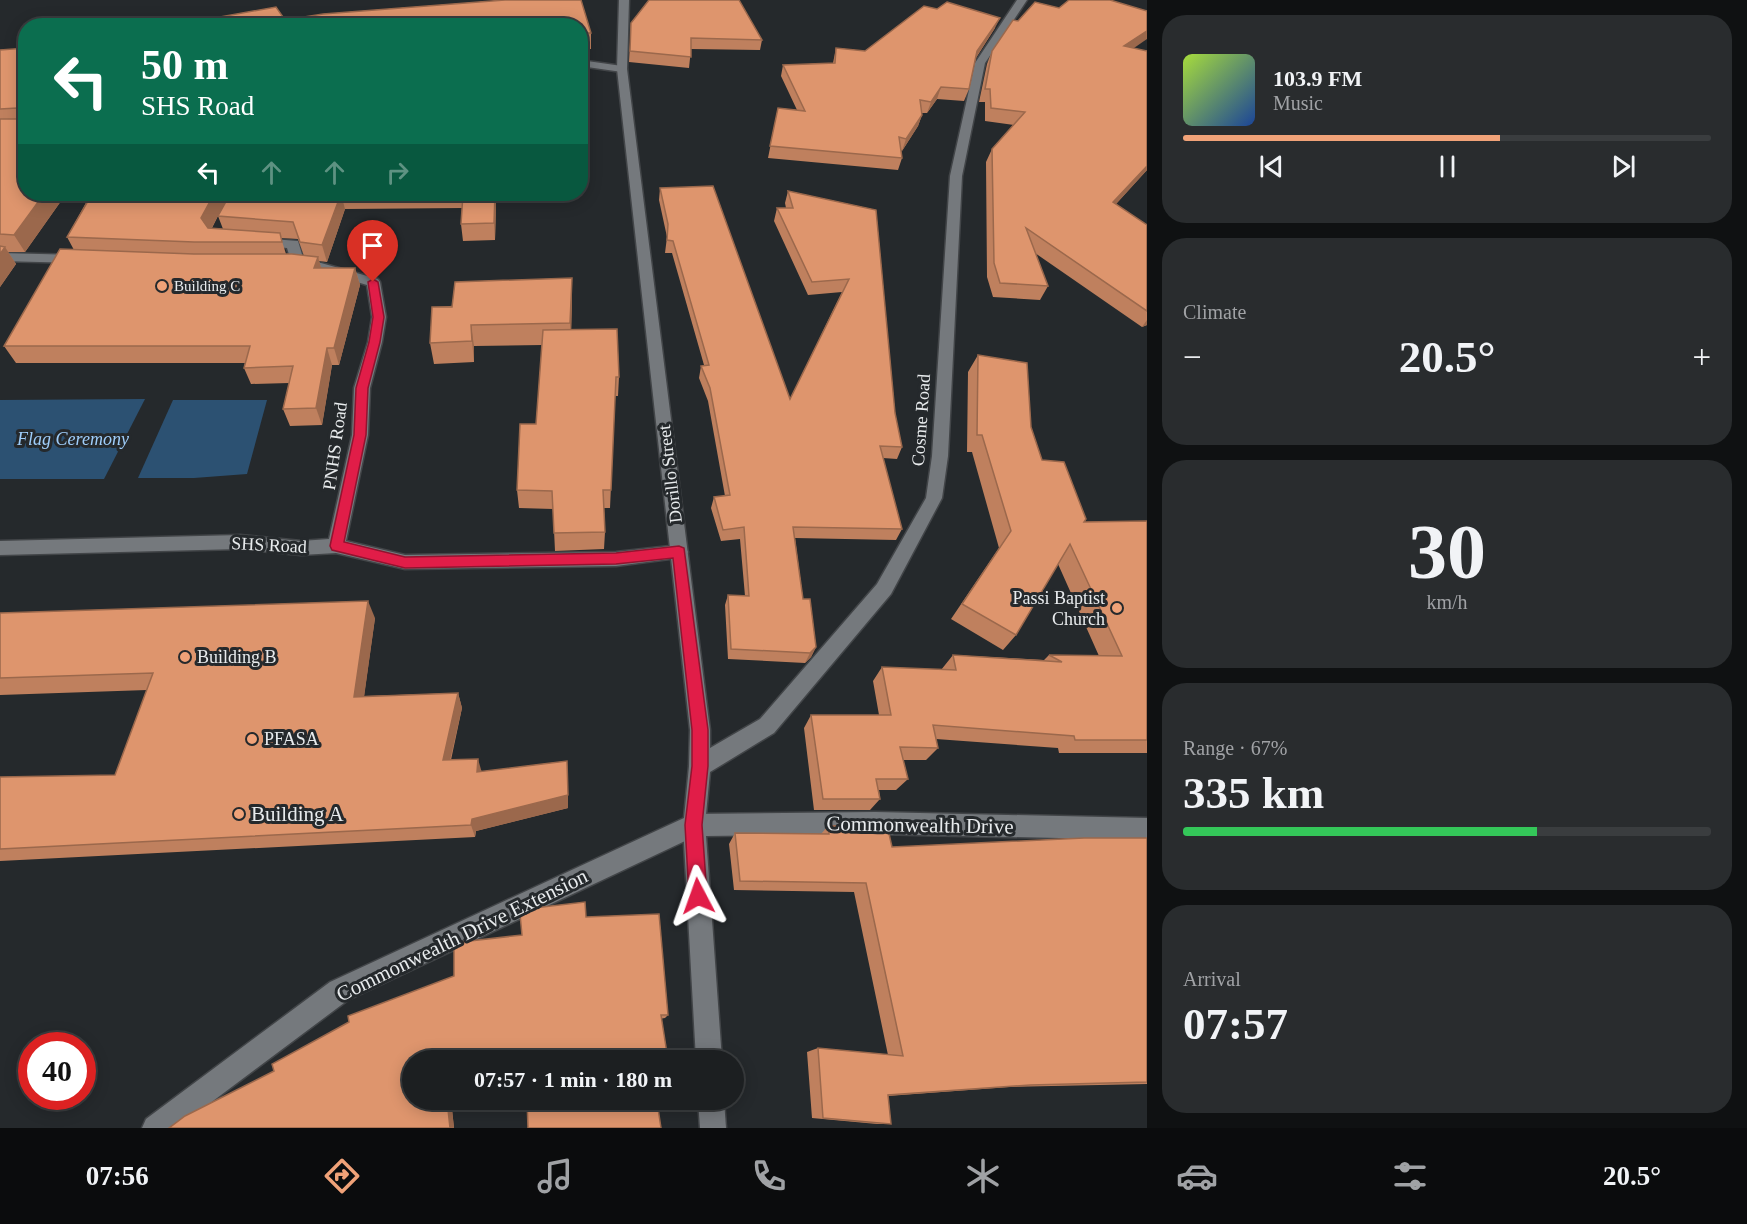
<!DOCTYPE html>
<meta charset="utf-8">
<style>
:root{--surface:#1c1f21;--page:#292c2e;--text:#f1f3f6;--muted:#a0a2a5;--line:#3a3d3f;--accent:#f0a278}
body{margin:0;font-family:Georgia,serif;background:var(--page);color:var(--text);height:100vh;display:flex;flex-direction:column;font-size:22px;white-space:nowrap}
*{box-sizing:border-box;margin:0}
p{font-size:20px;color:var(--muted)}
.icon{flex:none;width:33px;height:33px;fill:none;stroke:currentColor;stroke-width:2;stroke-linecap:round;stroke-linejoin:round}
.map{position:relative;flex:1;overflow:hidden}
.drawer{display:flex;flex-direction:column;gap:15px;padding:15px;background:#0f1112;width:600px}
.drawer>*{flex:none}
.guide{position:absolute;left:18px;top:18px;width:570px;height:183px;border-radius:24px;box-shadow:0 3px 15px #0003,0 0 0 2px var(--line);background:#0b6e4f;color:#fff;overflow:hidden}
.speed{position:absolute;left:18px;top:1032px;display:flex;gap:12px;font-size:30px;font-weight:700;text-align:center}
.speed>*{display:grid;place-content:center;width:78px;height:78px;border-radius:50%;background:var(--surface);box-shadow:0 3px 15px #0003,0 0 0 2px var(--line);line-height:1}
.speed .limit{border:9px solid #d22;background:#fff;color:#111}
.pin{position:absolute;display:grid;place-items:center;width:51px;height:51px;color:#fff;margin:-62px -26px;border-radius:50% 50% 50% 0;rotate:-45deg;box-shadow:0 0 6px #0007}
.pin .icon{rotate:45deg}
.me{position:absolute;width:66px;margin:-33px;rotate:356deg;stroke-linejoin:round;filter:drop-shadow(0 0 4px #0008)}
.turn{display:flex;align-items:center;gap:21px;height:126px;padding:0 24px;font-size:27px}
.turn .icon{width:78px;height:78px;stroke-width:2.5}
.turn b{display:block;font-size:42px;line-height:51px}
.lanes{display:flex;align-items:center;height:57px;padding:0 24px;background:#0003;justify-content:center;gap:30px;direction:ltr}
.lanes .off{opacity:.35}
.big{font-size:45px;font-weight:600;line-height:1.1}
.drawer .card{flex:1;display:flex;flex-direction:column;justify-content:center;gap:9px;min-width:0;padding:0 21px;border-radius:24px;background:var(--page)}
.drawer .dial{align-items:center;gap:0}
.dial b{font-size:78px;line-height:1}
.song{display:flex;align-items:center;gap:18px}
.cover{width:72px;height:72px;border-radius:9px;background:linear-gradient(135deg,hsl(80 70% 55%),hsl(220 70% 35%))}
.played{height:6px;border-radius:3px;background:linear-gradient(90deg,var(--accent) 60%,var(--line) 60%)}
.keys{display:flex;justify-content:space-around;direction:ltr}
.heat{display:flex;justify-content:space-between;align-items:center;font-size:33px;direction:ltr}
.charge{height:9px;border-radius:4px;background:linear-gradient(90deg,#34c759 67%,var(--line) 0)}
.trip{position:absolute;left:402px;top:1050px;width:342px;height:60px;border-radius:30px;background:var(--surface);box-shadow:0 3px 15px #0003,0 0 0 2px var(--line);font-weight:600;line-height:60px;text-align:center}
.tab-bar{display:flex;height:96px;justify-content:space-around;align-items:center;background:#0b0c0d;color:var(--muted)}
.tab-bar .icon{width:42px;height:42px}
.tab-bar .current{color:var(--accent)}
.tab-bar b{font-size:27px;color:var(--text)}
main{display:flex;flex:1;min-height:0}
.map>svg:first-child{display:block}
.green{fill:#2c5172}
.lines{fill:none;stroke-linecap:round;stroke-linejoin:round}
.lane-casing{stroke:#424548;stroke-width:3}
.street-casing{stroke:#424548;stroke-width:3}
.secondary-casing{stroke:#424548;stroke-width:3}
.lane{fill:#75797d;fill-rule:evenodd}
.street{fill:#75797d;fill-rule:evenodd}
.secondary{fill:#75797d;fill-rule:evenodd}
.wall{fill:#bf805e;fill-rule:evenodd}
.shaded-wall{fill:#9b684c}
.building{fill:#de956d;stroke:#9b684c;stroke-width:1.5}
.route{fill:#e11d48;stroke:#92132f;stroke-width:1.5}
.poi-dot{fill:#f0a278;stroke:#25292c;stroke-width:2}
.labels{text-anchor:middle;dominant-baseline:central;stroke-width:6;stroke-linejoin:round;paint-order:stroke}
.far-poi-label{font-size:15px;fill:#e8ebed;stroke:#25292c;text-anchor:start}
.street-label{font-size:18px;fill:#e8ebed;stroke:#25292c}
.park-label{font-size:18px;font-style:italic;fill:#9fcefb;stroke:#25292c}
.poi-label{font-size:18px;fill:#e8ebed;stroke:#25292c;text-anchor:start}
.near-poi-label{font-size:21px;fill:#e8ebed;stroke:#25292c;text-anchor:start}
.near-street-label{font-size:21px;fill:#e8ebed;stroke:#25292c}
</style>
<main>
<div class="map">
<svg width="1147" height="1128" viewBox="0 0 1147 1128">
<rect width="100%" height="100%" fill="#25292c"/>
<g class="green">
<polygon points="145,399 104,479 0,479 0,400"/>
<polygon points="173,400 267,400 247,474 194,478 138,478"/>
</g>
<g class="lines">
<g class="lane-casing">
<g id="lane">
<polygon points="580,60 622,66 627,69 622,72 580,66"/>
<polygon points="259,238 298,241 304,261 321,263 378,279 380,282 386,317 382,342 370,388 368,435 346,541 405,555 616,552 679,545 685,547 688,552 685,557 616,566 405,569 336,553 301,555 240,549 0,555 0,541 240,535 301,541 329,539 352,435 354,388 368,342 372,317 367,285 320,271 293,268 287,248 254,245 253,242 254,239"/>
<polygon points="0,253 79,255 86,259 79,263 0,261"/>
</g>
</g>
<g class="street-casing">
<polygon id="street" points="619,0 629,0 627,69 710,730 710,748 760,719 877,584 926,498 932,456 950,176 975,63 1017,0 1027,0 985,63 962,176 948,456 942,498 891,594 774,733 710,772 705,825 702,833 348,1000 177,1128 142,1128 146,1119 330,982 684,818 689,766 690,730 617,69"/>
</g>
<g class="secondary-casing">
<g id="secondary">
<polygon points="875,812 1147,818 1147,840 875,834 706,836 722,1060 696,1060 683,825 686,817 694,814"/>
<polygon points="698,1100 724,1100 726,1128 700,1128"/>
</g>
</g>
<use href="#lane" class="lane"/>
<use href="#street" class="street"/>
<use href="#secondary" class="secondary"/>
</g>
<g class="wall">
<polygon points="504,0 581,0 591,33 591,49 580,49 580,26 170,26 276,7 285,20 323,14"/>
<polygon points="631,23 762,40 760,50 691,49 689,68 629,62"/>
<polygon points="995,28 976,58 969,89 964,101 937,99 927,113 922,113 922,115 918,126 902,151 901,150 902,158 898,170 768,158 778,108 797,110 781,76 783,65 833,63 836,48 865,51"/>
<polygon points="26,48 26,194 66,194 25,252 8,252 16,264 0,287 0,50"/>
<polygon points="1133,48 1147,51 1147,170 1116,204 1147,225 1147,325 1142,327 1035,253 1048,286 1040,300 993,297 987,277 986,162 992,149 1014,125 985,121 985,102 979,102 987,64 992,51"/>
<polygon points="660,188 790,399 842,292 808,295 774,221 777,208 786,208 785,203 788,191 876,210 895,413 902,447 897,459 883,458 902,529 896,540 795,538 803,599 816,647 811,657 805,663 728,659 725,605 728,595 745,596 740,539 721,541 711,508 714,497 725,496 708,401 699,378 701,366 704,365 672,253 665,253 667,237 659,200"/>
<path d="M75,194H496V204L495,240L463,241L461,224L462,208L345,209L327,262L319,261L321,268H355L360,285L339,365H332L322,425L290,426L283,409L289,383L251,384L244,368L245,363H16L4,346L74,250L67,237L87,201ZM223,206H224L218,216L223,229L212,228ZM281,238L298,239L304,256L286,254Z"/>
<polygon points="572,299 571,330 619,377 618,396 615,396 610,508 604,508 605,532 604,549 555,551 553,509 519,508 517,490 536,424 542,345 474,346 474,362 434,364 430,343 432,307"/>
<polygon points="978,355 1031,427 1042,460 1084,522 1147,521 1147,753 1059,753 1058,748 936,739 938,748 926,760 903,760 908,779 896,790 879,790 880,799 870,810 814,810 804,728 811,715 879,715 873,681 882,667 941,670 953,655 1044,660 1049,655 1099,656 1058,564 1016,635 1003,650 951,619 999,548 972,452 967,452 968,372"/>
<polygon points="0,613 375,618 364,696 458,693 462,708 451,760 482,771 568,808 476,831 475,837 0,861 0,777 115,775 147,690 0,695"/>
<polygon points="828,826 892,847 1147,838 1147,1084 1009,1087 888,1096 891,1124 877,1124 812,1118 807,1052 818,1048 888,1055 854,892 734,890 729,844 735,833 821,834"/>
<polygon points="586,917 668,1015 665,1018 412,1060 412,1100 451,1100 454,1128 169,1128 274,1071 454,976 522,935"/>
</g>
<g class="shaded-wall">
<polygon points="1000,18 995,28 973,62 977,51"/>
<polygon points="1147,31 1147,39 1118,59 1124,46"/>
<polygon points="941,87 937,99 927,113 931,102"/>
<polygon points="922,115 918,126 902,151 906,139"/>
<polygon points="1147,166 1147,170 1105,216 1113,202"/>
<polygon points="44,194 66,194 25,252 14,235"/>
<polygon points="214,194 254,194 223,206 208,235 201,218"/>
<polygon points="341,194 345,209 327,262 322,245"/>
<polygon points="495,194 496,194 496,204 495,240 494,223"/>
<polygon points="5,247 16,264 0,287 0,254"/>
<polygon points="318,257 323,274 314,268"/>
<polygon points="355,268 360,285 339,365 334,348"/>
<polygon points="572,278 572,299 571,344 570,323"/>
<polygon points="1147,320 1147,325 1142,327"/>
<polygon points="471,325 474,346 474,362 472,341"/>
<polygon points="327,348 332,365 322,425 316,408"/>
<polygon points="368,601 375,618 362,712 354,697"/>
<polygon points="816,647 811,657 805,663 810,653"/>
<polygon points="458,693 462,708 447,774 443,760"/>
<polygon points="478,759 482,773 477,772"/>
<polygon points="568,795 568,808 476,831 475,837 471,825 472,819"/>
<polygon points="447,1100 451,1100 454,1128 450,1128"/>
</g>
<g class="building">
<polygon points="505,0 581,0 591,33 580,33 580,26 170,26 276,7 285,20 323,14"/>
<polygon points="649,0 739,0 762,40 691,38 691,57 630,51 631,23"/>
<polygon points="1069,0 1110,0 1147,11 1147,31 1124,46 1147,51 1147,166 1113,202 1147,225 1147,311 1026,228 1048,286 1000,283 994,263 992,149 1025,112 991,108 990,89 985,89 992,51 1013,20 1018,21 1035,2 1059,8"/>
<polygon points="947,2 1000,18 977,51 969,89 941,87 931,102 920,100 922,115 906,139 899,137 902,158 770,146 778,108 805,111 783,65 835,63 836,48 865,51 924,6 937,9"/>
<polygon points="26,48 26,194 44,194 14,235 0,234 0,119 17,119 19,110 17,108 0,109 0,50"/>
<polygon points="713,186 790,399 849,279 812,282 777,208 793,208 788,191 876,210 895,413 902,447 880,446 902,529 793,527 803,599 810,599 816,647 810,653 731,649 728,595 749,596 744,527 723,530 714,497 730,495 710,388 701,366 709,365 673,241 667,240 668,224 660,188"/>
<polygon points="92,194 214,194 201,218 208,228 280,233 282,242 194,242 67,237"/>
<polygon points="237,194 341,194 322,245 300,242 293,222 218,216 228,198"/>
<polygon points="463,194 495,194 494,223 461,224"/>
<polygon points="0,246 5,247 0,254"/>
<polygon points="60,249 194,254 292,254 318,257 314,268 355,268 334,348 327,348 316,408 283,409 293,366 244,368 250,346 4,346"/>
<polygon points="572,278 570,323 471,325 472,341 430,343 432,307 452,307 455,282"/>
<polygon points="617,329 619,377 616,377 611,490 603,490 605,532 554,533 552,491 517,490 520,424 536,424 543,330"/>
<polygon points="978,355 1027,363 1031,427 1042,460 1064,462 1086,519 1084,522 1147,521 1147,740 1075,740 1074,736 933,725 938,748 900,747 908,779 876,779 880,799 823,799 811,715 891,715 882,667 956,670 953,655 1062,662 1049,655 1122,656 1070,544 1016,635 962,604 1011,531 982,435 977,435"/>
<polygon points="368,601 354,697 458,693 443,760 478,759 477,772 567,761 568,795 472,819 471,825 0,849 0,777 115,775 153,673 0,678 0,613"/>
<polygon points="887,825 892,847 1084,838 1147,838 1147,1082 1030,1085 888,1095 891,1124 823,1118 818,1048 903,1056 866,883 740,881 735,833 829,834 828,826"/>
<polygon points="585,902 586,917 659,914 668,1015 661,1015 668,1060 412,1060 412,1100 447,1100 450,1128 169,1128 185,1116 274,1071 272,1064 349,1022 348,1016 454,976 454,945 461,942 522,935 520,914 534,908"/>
<polygon points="527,1100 674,1100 675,1106 658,1108 661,1128 528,1128"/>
</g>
<polygon class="route" points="373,279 378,282 384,317 380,342 368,388 366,435 344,542 405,557 616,553 679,546 684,548 708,730 708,766 702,825 707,896 704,902 698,905 692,902 689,896 685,825 692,766 692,730 673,558 616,564 405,568 332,550 330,546 354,435 356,388 369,342 373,317 368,282"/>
<g class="poi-dot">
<circle cx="162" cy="286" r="6"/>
<circle cx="1117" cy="608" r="6"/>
<circle cx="185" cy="657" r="6"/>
<circle cx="252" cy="739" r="6"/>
<circle cx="239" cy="814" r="6"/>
</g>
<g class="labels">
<g class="far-poi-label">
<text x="174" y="286">Building C</text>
</g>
<g class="street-label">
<text transform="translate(921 420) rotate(-86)">Cosme Road</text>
<text transform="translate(335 446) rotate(-82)">PNHS Road</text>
<text transform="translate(670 474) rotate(-97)">Dorillo Street</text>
<text transform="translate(269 545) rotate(3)">SHS Road</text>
</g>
<g class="park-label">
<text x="73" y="439">Flag Ceremony</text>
</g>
<g class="poi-label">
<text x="1105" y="598" text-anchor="end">Passi Baptist<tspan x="1105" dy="21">Church</tspan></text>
<text x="197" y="657">Building B</text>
<text x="264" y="739">PFASA</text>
</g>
<g class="near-poi-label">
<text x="251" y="814">Building A</text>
</g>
<g class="near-street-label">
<text transform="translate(920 825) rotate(1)">Commonwealth Drive</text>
<text transform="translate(462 935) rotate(-26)">Commonwealth Drive Extension</text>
</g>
</g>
</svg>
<div class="speed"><div class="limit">40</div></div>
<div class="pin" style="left:373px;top:282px;background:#d93025"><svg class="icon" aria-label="arrive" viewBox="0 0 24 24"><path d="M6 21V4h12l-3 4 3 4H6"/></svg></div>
<svg class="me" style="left:698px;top:896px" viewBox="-20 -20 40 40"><path d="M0-17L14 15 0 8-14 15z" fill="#e11d48" stroke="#fff" stroke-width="4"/></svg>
<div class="trip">07:57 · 1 min · 180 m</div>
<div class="guide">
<div class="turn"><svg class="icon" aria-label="left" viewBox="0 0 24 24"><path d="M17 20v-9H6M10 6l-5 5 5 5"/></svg><div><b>50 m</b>SHS Road</div></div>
<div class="lanes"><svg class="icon" aria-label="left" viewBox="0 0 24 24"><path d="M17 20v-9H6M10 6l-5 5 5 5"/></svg><svg class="icon off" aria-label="ahead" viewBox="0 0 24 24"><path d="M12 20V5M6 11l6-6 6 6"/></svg><svg class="icon off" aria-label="ahead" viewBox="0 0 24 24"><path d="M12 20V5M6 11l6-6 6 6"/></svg><svg class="icon off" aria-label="right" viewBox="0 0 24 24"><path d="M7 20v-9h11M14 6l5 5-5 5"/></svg></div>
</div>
</div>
<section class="drawer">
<div class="card">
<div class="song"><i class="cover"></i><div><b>103.9 FM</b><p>Music</p></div></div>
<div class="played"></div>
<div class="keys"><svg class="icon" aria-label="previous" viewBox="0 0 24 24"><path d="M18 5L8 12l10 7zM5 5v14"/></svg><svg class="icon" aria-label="pause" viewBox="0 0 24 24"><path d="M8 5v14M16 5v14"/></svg><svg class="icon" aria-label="next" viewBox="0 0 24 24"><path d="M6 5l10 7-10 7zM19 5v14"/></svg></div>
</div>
<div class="card"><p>Climate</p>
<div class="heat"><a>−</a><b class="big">20.5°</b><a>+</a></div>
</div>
<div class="card dial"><b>30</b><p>km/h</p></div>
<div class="card"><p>Range · 67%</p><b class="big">335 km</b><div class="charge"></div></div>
<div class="card"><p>Arrival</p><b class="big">07:57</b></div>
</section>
</main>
<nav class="tab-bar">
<b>07:56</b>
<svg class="icon current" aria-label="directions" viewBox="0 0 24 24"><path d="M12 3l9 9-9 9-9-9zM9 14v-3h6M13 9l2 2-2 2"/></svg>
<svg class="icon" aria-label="music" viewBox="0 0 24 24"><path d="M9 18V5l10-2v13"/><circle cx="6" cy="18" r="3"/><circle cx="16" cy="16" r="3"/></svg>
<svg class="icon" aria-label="phone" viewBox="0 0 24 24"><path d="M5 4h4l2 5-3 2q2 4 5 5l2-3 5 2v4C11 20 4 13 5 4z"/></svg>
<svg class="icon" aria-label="climate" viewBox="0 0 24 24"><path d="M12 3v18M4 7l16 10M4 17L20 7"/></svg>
<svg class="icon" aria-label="car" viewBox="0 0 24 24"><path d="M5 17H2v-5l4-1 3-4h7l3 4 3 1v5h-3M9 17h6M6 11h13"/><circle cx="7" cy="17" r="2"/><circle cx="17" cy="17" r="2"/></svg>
<svg class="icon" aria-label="filters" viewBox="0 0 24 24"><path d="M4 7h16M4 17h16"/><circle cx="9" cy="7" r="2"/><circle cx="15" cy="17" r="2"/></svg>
<b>20.5°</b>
</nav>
